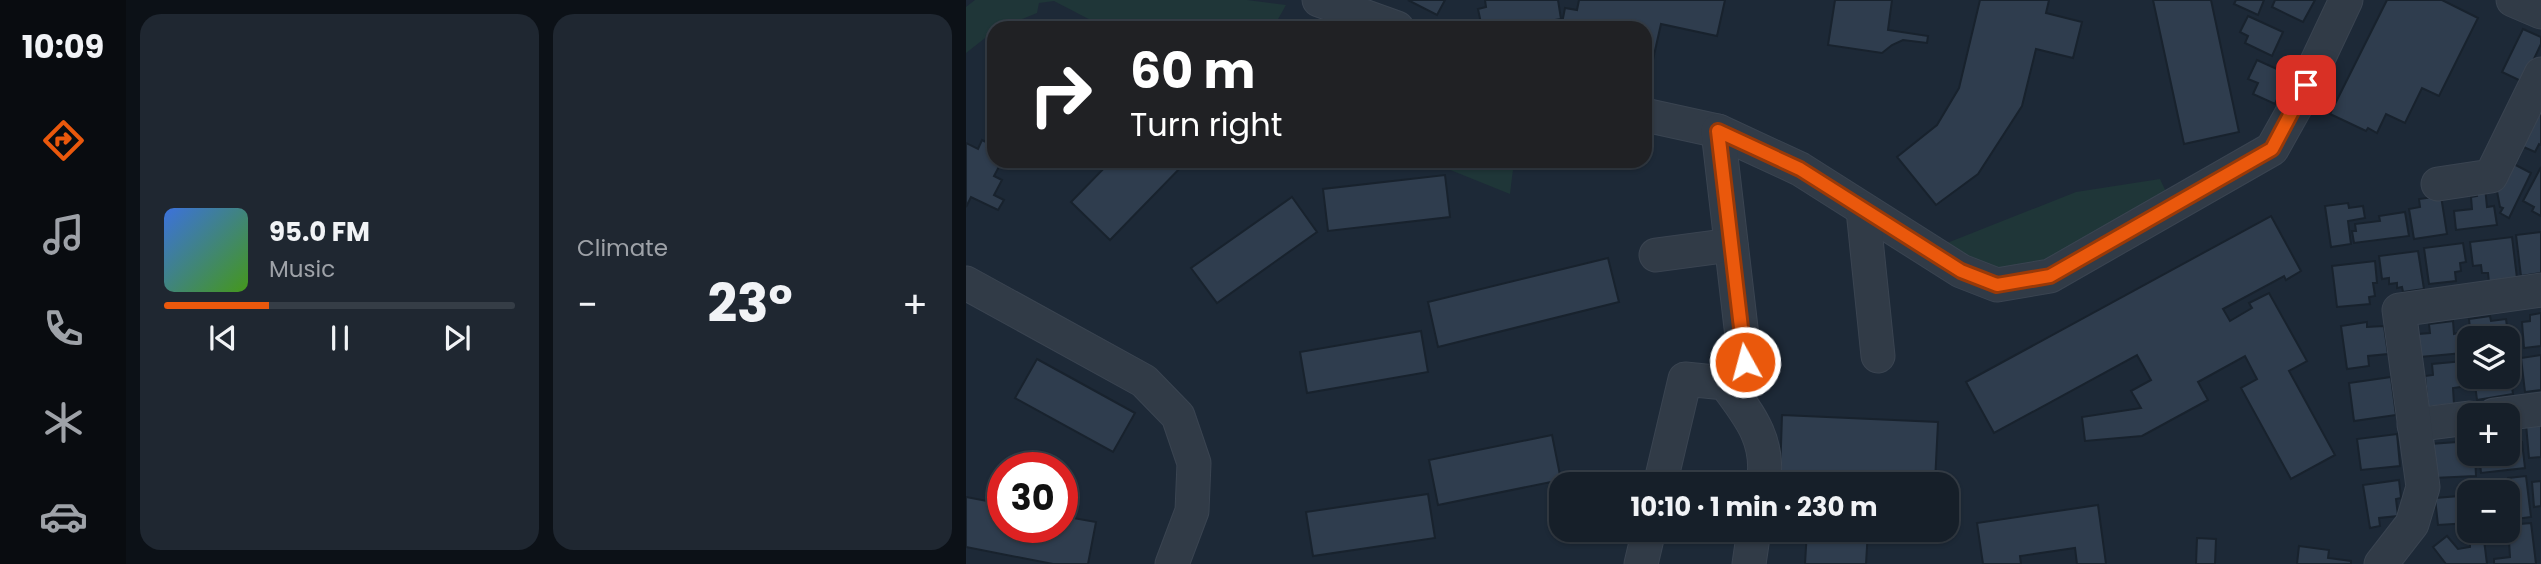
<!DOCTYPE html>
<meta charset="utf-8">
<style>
:root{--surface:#161f29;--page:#1f2731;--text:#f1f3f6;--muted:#9ea2a8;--line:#353d46;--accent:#ea580c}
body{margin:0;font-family:Poppins,sans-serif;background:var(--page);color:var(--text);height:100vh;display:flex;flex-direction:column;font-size:26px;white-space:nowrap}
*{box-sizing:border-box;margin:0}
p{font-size:23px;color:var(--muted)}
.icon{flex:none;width:38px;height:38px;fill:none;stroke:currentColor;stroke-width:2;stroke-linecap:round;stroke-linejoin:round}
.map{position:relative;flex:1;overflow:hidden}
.details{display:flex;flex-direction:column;gap:14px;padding:14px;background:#0c1117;width:840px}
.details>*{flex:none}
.hud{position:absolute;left:21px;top:21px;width:665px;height:147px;border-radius:21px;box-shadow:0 2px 5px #0004,0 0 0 2px var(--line);background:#202124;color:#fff;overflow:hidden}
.tools{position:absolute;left:1491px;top:326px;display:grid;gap:14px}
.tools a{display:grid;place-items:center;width:63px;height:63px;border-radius:14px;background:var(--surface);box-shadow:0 2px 5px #0004,0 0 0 2px var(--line);font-size:35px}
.speed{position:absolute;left:21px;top:452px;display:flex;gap:14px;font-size:35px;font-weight:700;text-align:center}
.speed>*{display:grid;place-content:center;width:91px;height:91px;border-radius:50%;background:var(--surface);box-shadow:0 2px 5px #0004,0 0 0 2px var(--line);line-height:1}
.speed .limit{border:10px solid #d22;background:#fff;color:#111}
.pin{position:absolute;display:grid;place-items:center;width:60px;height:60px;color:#fff;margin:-30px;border-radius:14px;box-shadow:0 4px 10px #0006}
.me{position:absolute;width:77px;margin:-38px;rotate:353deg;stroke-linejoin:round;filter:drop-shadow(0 0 5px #0008)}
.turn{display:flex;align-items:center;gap:24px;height:147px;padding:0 28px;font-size:32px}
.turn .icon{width:91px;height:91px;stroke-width:2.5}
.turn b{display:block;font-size:49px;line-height:60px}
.big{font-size:52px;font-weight:700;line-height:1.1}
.details .widget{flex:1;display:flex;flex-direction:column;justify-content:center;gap:10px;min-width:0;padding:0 24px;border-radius:21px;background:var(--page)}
.song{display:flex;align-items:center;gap:21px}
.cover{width:84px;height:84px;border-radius:10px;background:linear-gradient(135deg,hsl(220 70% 55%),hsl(100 70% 35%))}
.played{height:7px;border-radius:4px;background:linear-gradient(90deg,var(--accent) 30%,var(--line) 30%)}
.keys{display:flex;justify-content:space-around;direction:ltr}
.heat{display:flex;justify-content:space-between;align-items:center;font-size:38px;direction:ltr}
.details .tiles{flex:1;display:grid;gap:14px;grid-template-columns:repeat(2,1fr)}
.trip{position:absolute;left:583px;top:472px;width:410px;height:70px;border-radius:21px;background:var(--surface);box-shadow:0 2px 5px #0004,0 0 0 2px var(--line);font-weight:700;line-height:70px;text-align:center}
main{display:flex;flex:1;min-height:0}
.menu{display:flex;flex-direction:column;width:126px;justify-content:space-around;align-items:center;background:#090c10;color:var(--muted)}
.menu .icon{width:49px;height:49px}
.menu .selected{color:var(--accent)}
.menu b{font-size:32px;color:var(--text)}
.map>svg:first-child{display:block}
.green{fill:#1f3638}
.building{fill:#2f3d4e;stroke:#18222d;stroke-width:2}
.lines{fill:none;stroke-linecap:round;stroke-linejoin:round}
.minor-casing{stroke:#3a4451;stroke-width:35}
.minor{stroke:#313b47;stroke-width:33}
.route-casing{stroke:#983908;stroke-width:18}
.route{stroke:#ea580c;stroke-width:12}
</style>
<main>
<nav class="menu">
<b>10:09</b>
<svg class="icon selected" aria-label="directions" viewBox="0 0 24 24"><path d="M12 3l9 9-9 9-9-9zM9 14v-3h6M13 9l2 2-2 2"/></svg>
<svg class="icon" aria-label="music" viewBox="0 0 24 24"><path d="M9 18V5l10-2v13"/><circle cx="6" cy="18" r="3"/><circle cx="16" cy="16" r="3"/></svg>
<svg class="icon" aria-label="phone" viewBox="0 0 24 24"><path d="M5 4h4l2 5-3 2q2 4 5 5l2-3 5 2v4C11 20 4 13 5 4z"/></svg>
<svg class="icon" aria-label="climate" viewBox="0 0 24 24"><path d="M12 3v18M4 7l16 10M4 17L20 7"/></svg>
<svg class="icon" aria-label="car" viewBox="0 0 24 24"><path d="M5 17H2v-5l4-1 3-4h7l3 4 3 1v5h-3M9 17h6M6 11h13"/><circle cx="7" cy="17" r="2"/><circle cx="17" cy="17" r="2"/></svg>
</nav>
<section class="details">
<div class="tiles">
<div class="widget">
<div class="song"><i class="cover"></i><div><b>95.0 FM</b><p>Music</p></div></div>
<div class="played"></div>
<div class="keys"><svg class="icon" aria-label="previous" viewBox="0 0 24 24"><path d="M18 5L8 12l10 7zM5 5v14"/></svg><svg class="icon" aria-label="pause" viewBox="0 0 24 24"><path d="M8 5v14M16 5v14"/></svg><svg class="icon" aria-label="next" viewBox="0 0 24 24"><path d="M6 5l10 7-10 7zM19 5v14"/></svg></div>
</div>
<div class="widget"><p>Climate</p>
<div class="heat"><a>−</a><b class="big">23°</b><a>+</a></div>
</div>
</div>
</section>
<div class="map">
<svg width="1575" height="564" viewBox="0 0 1575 564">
<rect width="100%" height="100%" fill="#1d2937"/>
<g class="green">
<polygon points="9,0 281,0 320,5 307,28 140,28 88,1 73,3 71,13 34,28 28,28 28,31 0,53 0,7"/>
<polygon points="462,161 548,161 544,194"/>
<polygon points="1194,179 1201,194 1079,265 1043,273 976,245 1110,192"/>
</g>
<g class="building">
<polygon points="442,0 479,0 471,15"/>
<polygon points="519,0 592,0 595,19 576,22 576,28 516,28 512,9 520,7"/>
<polygon points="613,0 759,0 751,36 695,24 679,95 679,28 644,28 645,23 639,21 637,28 595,28 599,8 611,10"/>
<polygon points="869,0 926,0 922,30 962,36 961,43 937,40 926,45 916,53 862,45"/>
<polygon points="1014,0 1083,0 1080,13 1116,22 1107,58 1070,49 1056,106 1012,174 970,205 931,157 971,125 993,88"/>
<polygon points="1187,0 1245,0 1273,132 1218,144"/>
<polygon points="1270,0 1298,0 1292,15 1268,4"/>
<polygon points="1309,0 1349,0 1337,22 1306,7"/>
<polygon points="1421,0 1476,0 1512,18 1473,96 1456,88 1439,123 1420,114 1411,133 1402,128 1400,131 1364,114"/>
<polygon points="1282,16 1317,32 1306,56 1279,43 1282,36 1274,32"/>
<polygon points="1557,29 1575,37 1575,44 1557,82 1536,72"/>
<polygon points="1291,60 1322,74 1309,104 1287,94 1292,83 1282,79"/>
<polygon points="1575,99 1575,145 1573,144 1569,152 1553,145"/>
<polygon points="16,140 28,146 28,161 36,161 28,176 36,180 28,195 38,200 32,210 5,197 0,207 0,143 12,149"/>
<polygon points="145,161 221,161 144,240 105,202"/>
<polygon points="1542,161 1565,173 1543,218 1534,213 1537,208 1534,207 1530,186"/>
<polygon points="1575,167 1575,216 1566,211 1568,207 1557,201"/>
<polygon points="479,175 484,217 362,231 357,189"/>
<polygon points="1519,187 1521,207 1528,206 1531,225 1490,230 1488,211 1506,209 1505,197 1511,196 1510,188"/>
<polygon points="1475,196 1481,234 1448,239 1443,209 1454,207 1453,199"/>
<polygon points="326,197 351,232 251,303 225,268"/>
<polygon points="1382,203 1383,208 1397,206 1399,218 1382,221 1385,244 1365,247 1359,206"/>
<polygon points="1439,212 1443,236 1388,243 1386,231 1390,231 1389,224 1414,221 1413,216"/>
<polygon points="1305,216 1335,271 1320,280 1318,276 1257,309 1264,321 1286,308 1283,303 1303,293 1341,361 1323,371 1369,455 1325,479 1275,388 1291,379 1279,356 1232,382 1242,400 1176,436 1119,441 1116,417 1175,408 1165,391 1185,380 1171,355 1028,433 1000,382"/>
<polygon points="1575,232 1575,273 1555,276 1550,235"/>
<polygon points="1546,237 1551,278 1523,282 1522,273 1516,273 1515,265 1507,266 1504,242"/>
<polygon points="1497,243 1500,262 1494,263 1495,271 1489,272 1490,281 1463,284 1458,248"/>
<polygon points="1452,251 1458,289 1437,292 1436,287 1431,288 1431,283 1423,284 1423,278 1416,279 1413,256"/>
<polygon points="642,258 653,302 472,347 462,302"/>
<polygon points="1409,261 1411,283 1407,283 1409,296 1403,297 1404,304 1371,307 1366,266"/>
<polygon points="1575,313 1575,346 1558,348 1556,322 1564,321 1564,315"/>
<polygon points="1524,316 1525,321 1540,319 1544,348 1542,349 1542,338 1505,338 1503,319"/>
<polygon points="1487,321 1488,334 1495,332 1497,353 1454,357 1452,334 1464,333 1463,324"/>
<polygon points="1401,322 1401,327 1418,326 1422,354 1402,356 1403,366 1381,369 1375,326"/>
<polygon points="455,331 462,372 341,393 334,352"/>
<polygon points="1575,355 1575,390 1559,392 1555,358"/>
<polygon points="1547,357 1551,379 1545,380 1547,394 1511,400 1508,376 1542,376 1542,358"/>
<polygon points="71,359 169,413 147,452 49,398"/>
<polygon points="1498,361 1501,386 1487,388 1488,404 1462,407 1459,376 1467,375 1466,364"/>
<polygon points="1425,377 1430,415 1388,421 1383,383"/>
<polygon points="816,415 972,422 969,482 904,479 904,485 843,485 843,477 814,476"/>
<polygon points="1575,422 1575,457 1563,458 1560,424"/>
<polygon points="1431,434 1434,466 1395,470 1391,439"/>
<polygon points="586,435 595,480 472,505 463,460"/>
<polygon points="1491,442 1492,452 1509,453 1510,476 1467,478 1464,444"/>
<polygon points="1556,442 1559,468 1515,473 1513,453 1542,453 1542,443"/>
<polygon points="1560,476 1565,517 1542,520 1542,478"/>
<polygon points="1433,480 1435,498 1430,499 1432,516 1413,518 1414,526 1404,528 1397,485"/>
<polygon points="1575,481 1575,506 1568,507 1566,482"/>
<polygon points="1509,485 1509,492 1503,492 1503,523 1472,525 1469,498 1493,496 1492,486"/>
<polygon points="462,494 469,538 347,556 340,512"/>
<polygon points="0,497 37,504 37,527 96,527 96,516 130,522 122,564 87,564 0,547"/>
<polygon points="1132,505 1140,564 1111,564 1109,548 1054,556 1055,564 1017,564 1011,523"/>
<polygon points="1565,523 1570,564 1528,564 1528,559 1544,557 1542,525"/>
<polygon points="841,530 902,530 900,564 839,564"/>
<polygon points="1481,536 1492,549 1504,547 1504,542 1518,540 1521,564 1480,564 1467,547"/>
<polygon points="1231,538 1250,539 1249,564 1230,564"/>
<polygon points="1333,546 1363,550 1362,558 1385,561 1385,564 1331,564"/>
</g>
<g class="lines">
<g class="minor-casing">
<g id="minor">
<polyline points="353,0 431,28"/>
<polyline points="1547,0 1575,12"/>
<polyline points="679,115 752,131 834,169 995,271 1031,285 1084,276 1306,149 1330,106 1380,0"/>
<polyline points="752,131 779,362 759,383"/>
<polyline points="1472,184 1525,176 1575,74"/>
<polyline points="897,210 912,356"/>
<polyline points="690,255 765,245"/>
<polyline points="0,283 178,381 212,416 228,463 226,511 206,564"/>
<polyline points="1528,415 1575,409"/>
<polyline points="1448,425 1503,418"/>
<path d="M694,485L719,379L759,383C784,416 805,442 797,485"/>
<polyline points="675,564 683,530"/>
<polyline points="783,564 788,530"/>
<polyline points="1415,564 1446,524 1457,487 1433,310 1575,290"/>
</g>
</g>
<use href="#minor" class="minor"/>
</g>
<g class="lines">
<g class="route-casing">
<polyline id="route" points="779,362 752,131 834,169 995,271 1031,285 1084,276 1306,149 1340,85"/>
</g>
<use href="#route" class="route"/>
</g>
</svg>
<div class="tools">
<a><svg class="icon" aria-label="layers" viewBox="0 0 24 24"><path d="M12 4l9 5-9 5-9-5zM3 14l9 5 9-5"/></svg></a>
<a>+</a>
<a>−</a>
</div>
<div class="speed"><div class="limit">30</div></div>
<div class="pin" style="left:1340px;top:85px;background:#d93025"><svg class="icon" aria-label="arrive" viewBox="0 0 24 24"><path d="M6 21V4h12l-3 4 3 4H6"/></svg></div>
<svg class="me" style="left:779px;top:362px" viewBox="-20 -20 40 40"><circle r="17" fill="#ea580c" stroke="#fff" stroke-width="3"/><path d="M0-11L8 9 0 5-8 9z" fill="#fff"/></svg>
<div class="trip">10:10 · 1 min · 230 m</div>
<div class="hud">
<div class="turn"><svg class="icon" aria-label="right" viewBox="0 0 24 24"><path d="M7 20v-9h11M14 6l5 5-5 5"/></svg><div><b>60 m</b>Turn right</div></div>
</div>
</div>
</main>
